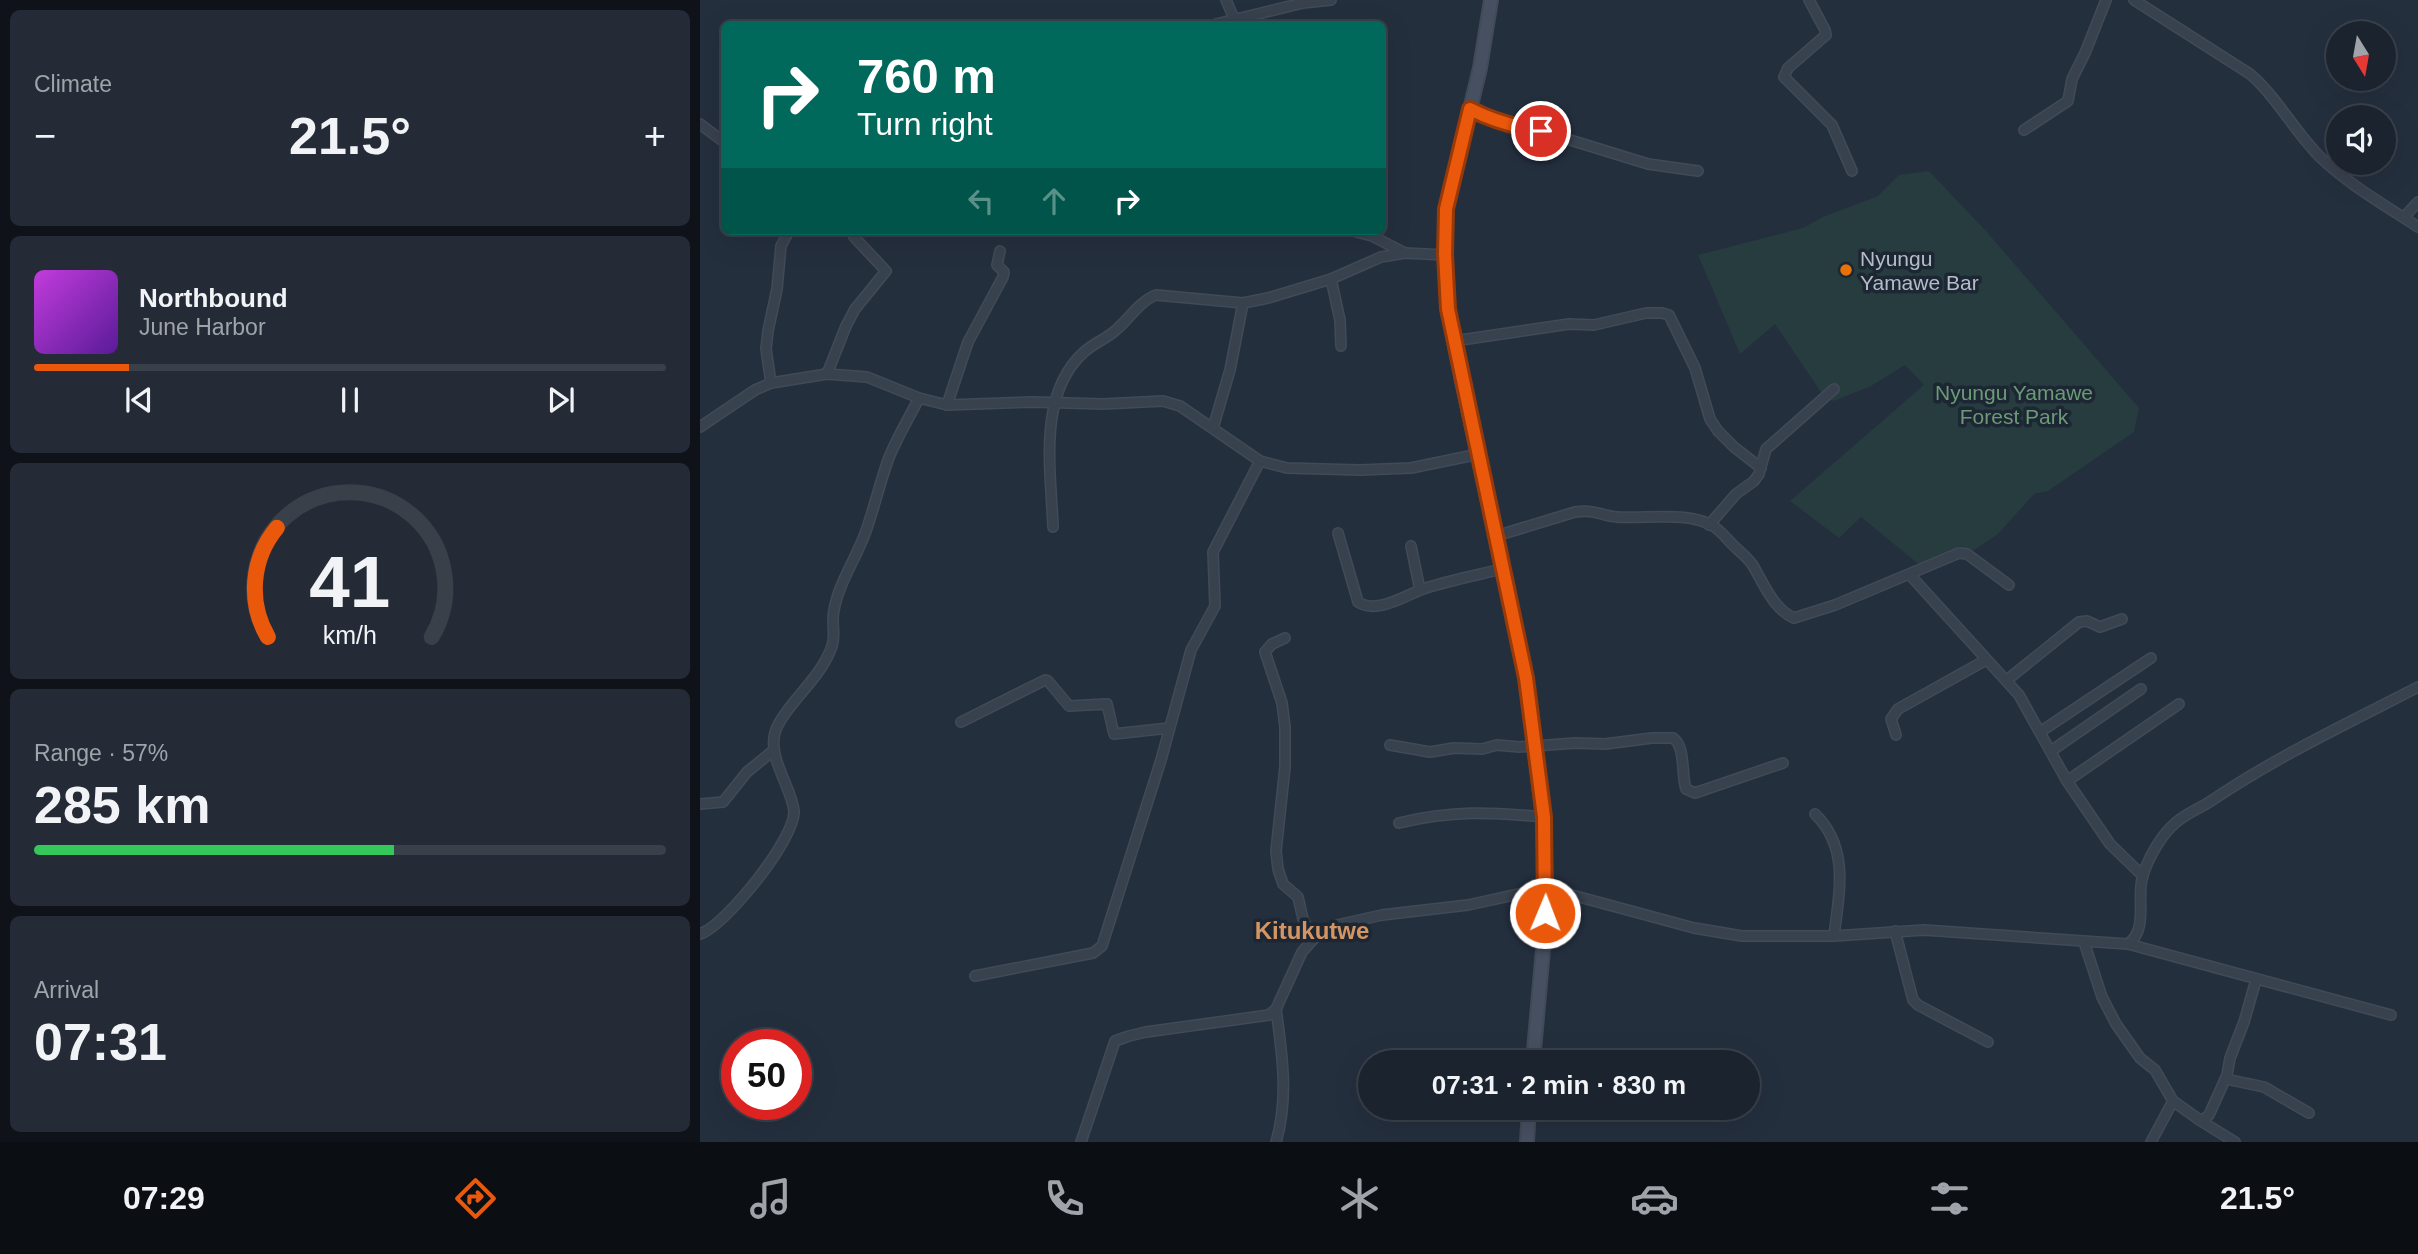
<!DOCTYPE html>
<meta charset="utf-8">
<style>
:root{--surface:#1b232e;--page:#242b36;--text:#f1f3f6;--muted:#a0a4aa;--line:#39404a;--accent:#ea580c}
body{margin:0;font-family:Arial,sans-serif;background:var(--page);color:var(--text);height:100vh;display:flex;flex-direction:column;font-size:26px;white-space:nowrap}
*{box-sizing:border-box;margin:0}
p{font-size:23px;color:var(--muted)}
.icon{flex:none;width:38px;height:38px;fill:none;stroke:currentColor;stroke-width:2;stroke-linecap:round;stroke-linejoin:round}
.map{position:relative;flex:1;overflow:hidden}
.details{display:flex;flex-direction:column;gap:10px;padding:10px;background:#0f1319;width:700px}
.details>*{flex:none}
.guide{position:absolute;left:21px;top:21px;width:665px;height:214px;border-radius:10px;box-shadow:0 7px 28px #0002,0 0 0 2px var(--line);background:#00695c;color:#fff;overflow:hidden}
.needle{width:46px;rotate:169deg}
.fabs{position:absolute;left:1626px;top:21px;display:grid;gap:14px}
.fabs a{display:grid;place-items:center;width:70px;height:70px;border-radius:50%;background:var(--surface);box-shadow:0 7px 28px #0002,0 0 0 2px var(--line);font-size:35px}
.speed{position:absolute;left:21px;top:1029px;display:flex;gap:14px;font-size:35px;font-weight:700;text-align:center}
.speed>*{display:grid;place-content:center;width:91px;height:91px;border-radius:50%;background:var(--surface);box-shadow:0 7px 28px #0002,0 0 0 2px var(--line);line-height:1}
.speed .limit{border:10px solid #d22;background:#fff;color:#111}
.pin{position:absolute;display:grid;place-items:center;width:60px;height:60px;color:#fff;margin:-30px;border:4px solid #fff;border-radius:50%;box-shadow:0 2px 7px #0007}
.me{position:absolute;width:77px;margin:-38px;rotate:1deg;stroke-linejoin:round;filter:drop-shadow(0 0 5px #0008)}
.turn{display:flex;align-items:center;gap:24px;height:147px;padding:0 21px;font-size:32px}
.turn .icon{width:91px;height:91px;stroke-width:2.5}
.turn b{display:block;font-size:49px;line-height:60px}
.lanes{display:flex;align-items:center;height:66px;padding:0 21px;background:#0003;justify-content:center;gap:35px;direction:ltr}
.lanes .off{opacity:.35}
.big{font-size:52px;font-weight:700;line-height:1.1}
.details .card{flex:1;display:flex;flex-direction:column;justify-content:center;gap:10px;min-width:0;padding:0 24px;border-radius:10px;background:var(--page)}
.details .dial{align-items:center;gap:0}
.dial svg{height:182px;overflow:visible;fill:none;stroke:var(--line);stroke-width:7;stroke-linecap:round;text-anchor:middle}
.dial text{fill:var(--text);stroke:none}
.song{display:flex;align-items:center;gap:21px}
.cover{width:84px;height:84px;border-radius:10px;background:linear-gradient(135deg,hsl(290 70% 55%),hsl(270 70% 35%))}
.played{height:7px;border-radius:4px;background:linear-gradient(90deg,var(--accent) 15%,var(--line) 15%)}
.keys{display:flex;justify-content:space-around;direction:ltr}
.heat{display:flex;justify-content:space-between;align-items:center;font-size:38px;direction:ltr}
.charge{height:10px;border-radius:5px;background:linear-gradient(90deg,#34c759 57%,var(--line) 0)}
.trip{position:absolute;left:658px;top:1050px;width:402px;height:70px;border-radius:35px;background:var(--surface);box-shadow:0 7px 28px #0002,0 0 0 2px var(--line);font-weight:700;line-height:70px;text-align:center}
.dock{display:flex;height:112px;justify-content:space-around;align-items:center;background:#0b0e12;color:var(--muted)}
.dock .icon{width:49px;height:49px}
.dock .current{color:var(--accent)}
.dock b{font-size:32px;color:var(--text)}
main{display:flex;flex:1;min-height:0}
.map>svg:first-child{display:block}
.green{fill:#263c3f}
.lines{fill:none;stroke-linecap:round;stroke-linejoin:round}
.minor-casing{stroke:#414a57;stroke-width:12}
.secondary-casing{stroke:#414a57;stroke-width:16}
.minor{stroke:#38414e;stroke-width:9}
.secondary{stroke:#465061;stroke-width:12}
.route-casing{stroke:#983908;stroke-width:18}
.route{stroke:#ea580c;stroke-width:12}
.food-dot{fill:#e8710a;stroke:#1d2633;stroke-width:2.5}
.labels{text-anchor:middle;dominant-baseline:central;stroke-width:7;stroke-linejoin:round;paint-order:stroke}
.poi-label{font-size:21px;fill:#b4bcc9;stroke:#1d2633;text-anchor:start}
.park-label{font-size:21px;fill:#6b9a76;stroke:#1d2633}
.quarter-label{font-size:24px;font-weight:bold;fill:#d59563;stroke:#1d2633}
</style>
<main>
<section class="details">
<div class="card"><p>Climate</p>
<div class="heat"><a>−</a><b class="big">21.5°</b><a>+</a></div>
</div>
<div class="card">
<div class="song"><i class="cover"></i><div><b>Northbound</b><p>June Harbor</p></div></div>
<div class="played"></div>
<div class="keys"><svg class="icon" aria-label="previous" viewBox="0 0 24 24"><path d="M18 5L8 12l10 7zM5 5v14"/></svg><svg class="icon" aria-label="pause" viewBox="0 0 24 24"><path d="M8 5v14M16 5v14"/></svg><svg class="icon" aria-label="next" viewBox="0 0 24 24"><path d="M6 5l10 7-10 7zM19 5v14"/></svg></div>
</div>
<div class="card dial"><svg viewBox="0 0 100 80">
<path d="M14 69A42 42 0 1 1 86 69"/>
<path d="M14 69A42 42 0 0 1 18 21" stroke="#ea580c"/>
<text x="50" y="56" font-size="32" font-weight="700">41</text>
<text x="50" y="72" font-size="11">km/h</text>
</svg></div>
<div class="card"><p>Range · 57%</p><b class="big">285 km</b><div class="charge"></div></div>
<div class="card"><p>Arrival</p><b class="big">07:31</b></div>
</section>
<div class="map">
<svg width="1718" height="1142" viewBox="0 0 1718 1142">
<rect width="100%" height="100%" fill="#242f3e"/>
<polygon class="green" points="1229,171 1286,231 1439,408 1434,432 1348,491 1334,494 1298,534 1271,552 1260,546 1221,566 1161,517 1139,538 1090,501 1224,385 1205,365 1171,386 1134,401 1123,395 1075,324 1040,354 998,255 1103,228 1123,217 1178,196 1199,175"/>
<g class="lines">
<g class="minor-casing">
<g id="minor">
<polyline points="526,0 535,21"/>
<polyline points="1109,0 1125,30 1126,35 1088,68 1084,77 1132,125 1152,171"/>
<path d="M1434,0L1550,74C1576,96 1595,132 1620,157C1649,185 1685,205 1718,227"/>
<polyline points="516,24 603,3 631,0"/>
<polyline points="770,109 790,120 812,127 841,131 948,164 998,171"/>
<polyline points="0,124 24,142"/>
<polyline points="1324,130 1368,101 1372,79 1385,53 1406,0"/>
<polyline points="1704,217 1718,202"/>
<polyline points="653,231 672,236 705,253"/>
<polyline points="631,279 640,320 641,346"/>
<polyline points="754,341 869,324 894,325 946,313 962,313 969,315 995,368 1010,419 1018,431 1034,447 1061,468"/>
<polyline points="127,374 146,326 155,309 186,271 154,237"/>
<polyline points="71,383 66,349 68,331 77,289 81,246 89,231"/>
<polyline points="247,405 268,342 303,277 304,272 297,265 300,251"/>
<polyline points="0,427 55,390 71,383 127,374 167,377 219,398 247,405 333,402 403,404 463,401 480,406 560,461 587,468 660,470 711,468 779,454"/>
<polyline points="513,428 530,370 543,303"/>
<polyline points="1009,525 1036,494 1054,481 1059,474 1066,449 1134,389"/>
<path d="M353,527C351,471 337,394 384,352C394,343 406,339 416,330C429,319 440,301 456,295L543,303L568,298L631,279L681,257L705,253L745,255"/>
<path d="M638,533L658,602C678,615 707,594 726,588C751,580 777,575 802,569"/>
<path d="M796,536L875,512C896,509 901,516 917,517C947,519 987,511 1013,526C1021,531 1027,539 1033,545C1039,551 1047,557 1052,564C1063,582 1073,609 1094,618L1135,605L1259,553L1267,554L1309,585"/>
<polyline points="711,546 720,590"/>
<polyline points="1210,575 1319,695 1367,781 1410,844 1443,876"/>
<polyline points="585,638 572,644 565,652 582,703 585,727 585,767 576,851 578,869 583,884 598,897 603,919 613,939"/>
<polyline points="1307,680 1379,622 1387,621 1400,627 1422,619"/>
<polyline points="261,722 345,680 348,681 369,706 407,704 414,734 469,728"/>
<polyline points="1340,732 1451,658"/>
<polyline points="1196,735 1191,719 1198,709 1286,660"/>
<path d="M690,745L730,752L754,748L782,749L797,745L819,747L875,743L905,744L952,738H973C986,747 981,774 986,789L995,793L1083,763"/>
<polyline points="1351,751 1441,689"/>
<polyline points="1367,781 1479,704"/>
<polyline points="0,804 23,802 47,772 74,750"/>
<path d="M1115,814C1150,848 1139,893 1134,936"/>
<path d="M699,823C752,810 790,812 843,817"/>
<polyline points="1195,931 1213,1000 1218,1005 1288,1042"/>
<path d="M0,934C25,926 96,838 94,811C91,784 63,753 78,725C92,698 121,678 132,646C136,634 131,622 134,610C139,582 157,557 166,531C174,508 180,483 188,460C196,439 209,418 219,398"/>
<polyline points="1384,942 1402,997 1416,1024 1440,1058 1455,1070 1473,1101 1501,1121 1535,1142"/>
<polyline points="1428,944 1691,1015"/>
<polyline points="275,976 393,953 402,946 461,760 491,650 515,606 513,552 560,461"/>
<path d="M576,1009C582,1053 589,1098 576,1142"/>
<polyline points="1526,1079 1564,1087 1609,1113"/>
<polyline points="938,1108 971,1113 978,1108"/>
<polyline points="1501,1121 1509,1115 1527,1075 1530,1058 1544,1022 1556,980"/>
<path d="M381,1142L415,1041L429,1036L446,1032L569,1015L576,1009L602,952L619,933L637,925L682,915L768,905L846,888L994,928L1042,936H1134L1224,930L1428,944C1448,930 1437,900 1442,879C1446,862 1459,839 1471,827C1482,815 1497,810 1511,801C1576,757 1648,723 1718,687"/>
<polyline points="1451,1142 1473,1101"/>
</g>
</g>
<g class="secondary-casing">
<g id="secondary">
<polyline points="791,0 780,68 746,209 745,255 748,309 762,381 826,678 843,817 846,888 844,938 833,1062"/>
<polyline points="827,1142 829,1108"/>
</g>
</g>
<use href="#minor" class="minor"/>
<use href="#secondary" class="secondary"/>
</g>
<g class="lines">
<g class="route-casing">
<path id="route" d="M841,131C815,127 793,121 770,109L746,209L745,254L748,309L826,678L844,817L845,913"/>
</g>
<use href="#route" class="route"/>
</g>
<circle class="food-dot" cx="1146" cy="270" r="7"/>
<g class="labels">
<g class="poi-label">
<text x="1160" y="258">Nyungu<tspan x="1160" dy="24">Yamawe Bar</tspan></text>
</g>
<g class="park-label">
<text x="1314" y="392">Nyungu Yamawe<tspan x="1314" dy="24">Forest Park</tspan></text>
</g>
<g class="quarter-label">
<text x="612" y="930">Kitukutwe</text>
</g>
</g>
</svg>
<div class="fabs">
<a><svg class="needle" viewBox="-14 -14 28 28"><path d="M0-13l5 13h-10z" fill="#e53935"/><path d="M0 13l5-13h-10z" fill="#a0a4aa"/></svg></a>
<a><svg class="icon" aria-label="sound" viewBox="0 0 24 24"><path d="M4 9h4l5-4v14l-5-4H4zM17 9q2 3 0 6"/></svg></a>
</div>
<div class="speed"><div class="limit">50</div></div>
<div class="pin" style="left:841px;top:131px;background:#d93025"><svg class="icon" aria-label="arrive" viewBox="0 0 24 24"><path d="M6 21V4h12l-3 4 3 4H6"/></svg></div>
<svg class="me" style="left:845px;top:913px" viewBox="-20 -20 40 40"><circle r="17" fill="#ea580c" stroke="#fff" stroke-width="3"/><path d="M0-11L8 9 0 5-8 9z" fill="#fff"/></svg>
<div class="trip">07:31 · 2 min · 830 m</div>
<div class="guide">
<div class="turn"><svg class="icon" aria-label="right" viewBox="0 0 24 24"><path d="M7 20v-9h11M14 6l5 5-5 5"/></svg><div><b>760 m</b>Turn right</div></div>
<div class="lanes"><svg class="icon off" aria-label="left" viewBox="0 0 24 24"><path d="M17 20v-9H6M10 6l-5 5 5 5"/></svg><svg class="icon off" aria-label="ahead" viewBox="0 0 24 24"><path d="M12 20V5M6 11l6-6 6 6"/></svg><svg class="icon" aria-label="right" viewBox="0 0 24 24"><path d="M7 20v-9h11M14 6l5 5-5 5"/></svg></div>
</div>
</div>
</main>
<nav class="dock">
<b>07:29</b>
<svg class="icon current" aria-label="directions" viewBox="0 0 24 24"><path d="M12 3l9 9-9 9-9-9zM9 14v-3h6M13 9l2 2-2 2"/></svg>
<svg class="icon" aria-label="music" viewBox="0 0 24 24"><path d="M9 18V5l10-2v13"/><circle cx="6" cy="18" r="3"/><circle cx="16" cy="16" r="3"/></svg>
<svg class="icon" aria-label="phone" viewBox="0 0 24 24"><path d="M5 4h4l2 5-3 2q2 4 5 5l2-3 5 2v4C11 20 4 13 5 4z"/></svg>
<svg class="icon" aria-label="climate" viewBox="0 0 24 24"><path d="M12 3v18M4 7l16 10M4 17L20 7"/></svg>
<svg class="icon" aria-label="car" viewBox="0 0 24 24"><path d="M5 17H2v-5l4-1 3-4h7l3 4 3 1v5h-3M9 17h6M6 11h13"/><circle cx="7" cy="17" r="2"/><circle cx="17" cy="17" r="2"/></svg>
<svg class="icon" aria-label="filters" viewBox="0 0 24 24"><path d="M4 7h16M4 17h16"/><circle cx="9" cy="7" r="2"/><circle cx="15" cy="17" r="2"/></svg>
<b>21.5°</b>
</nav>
